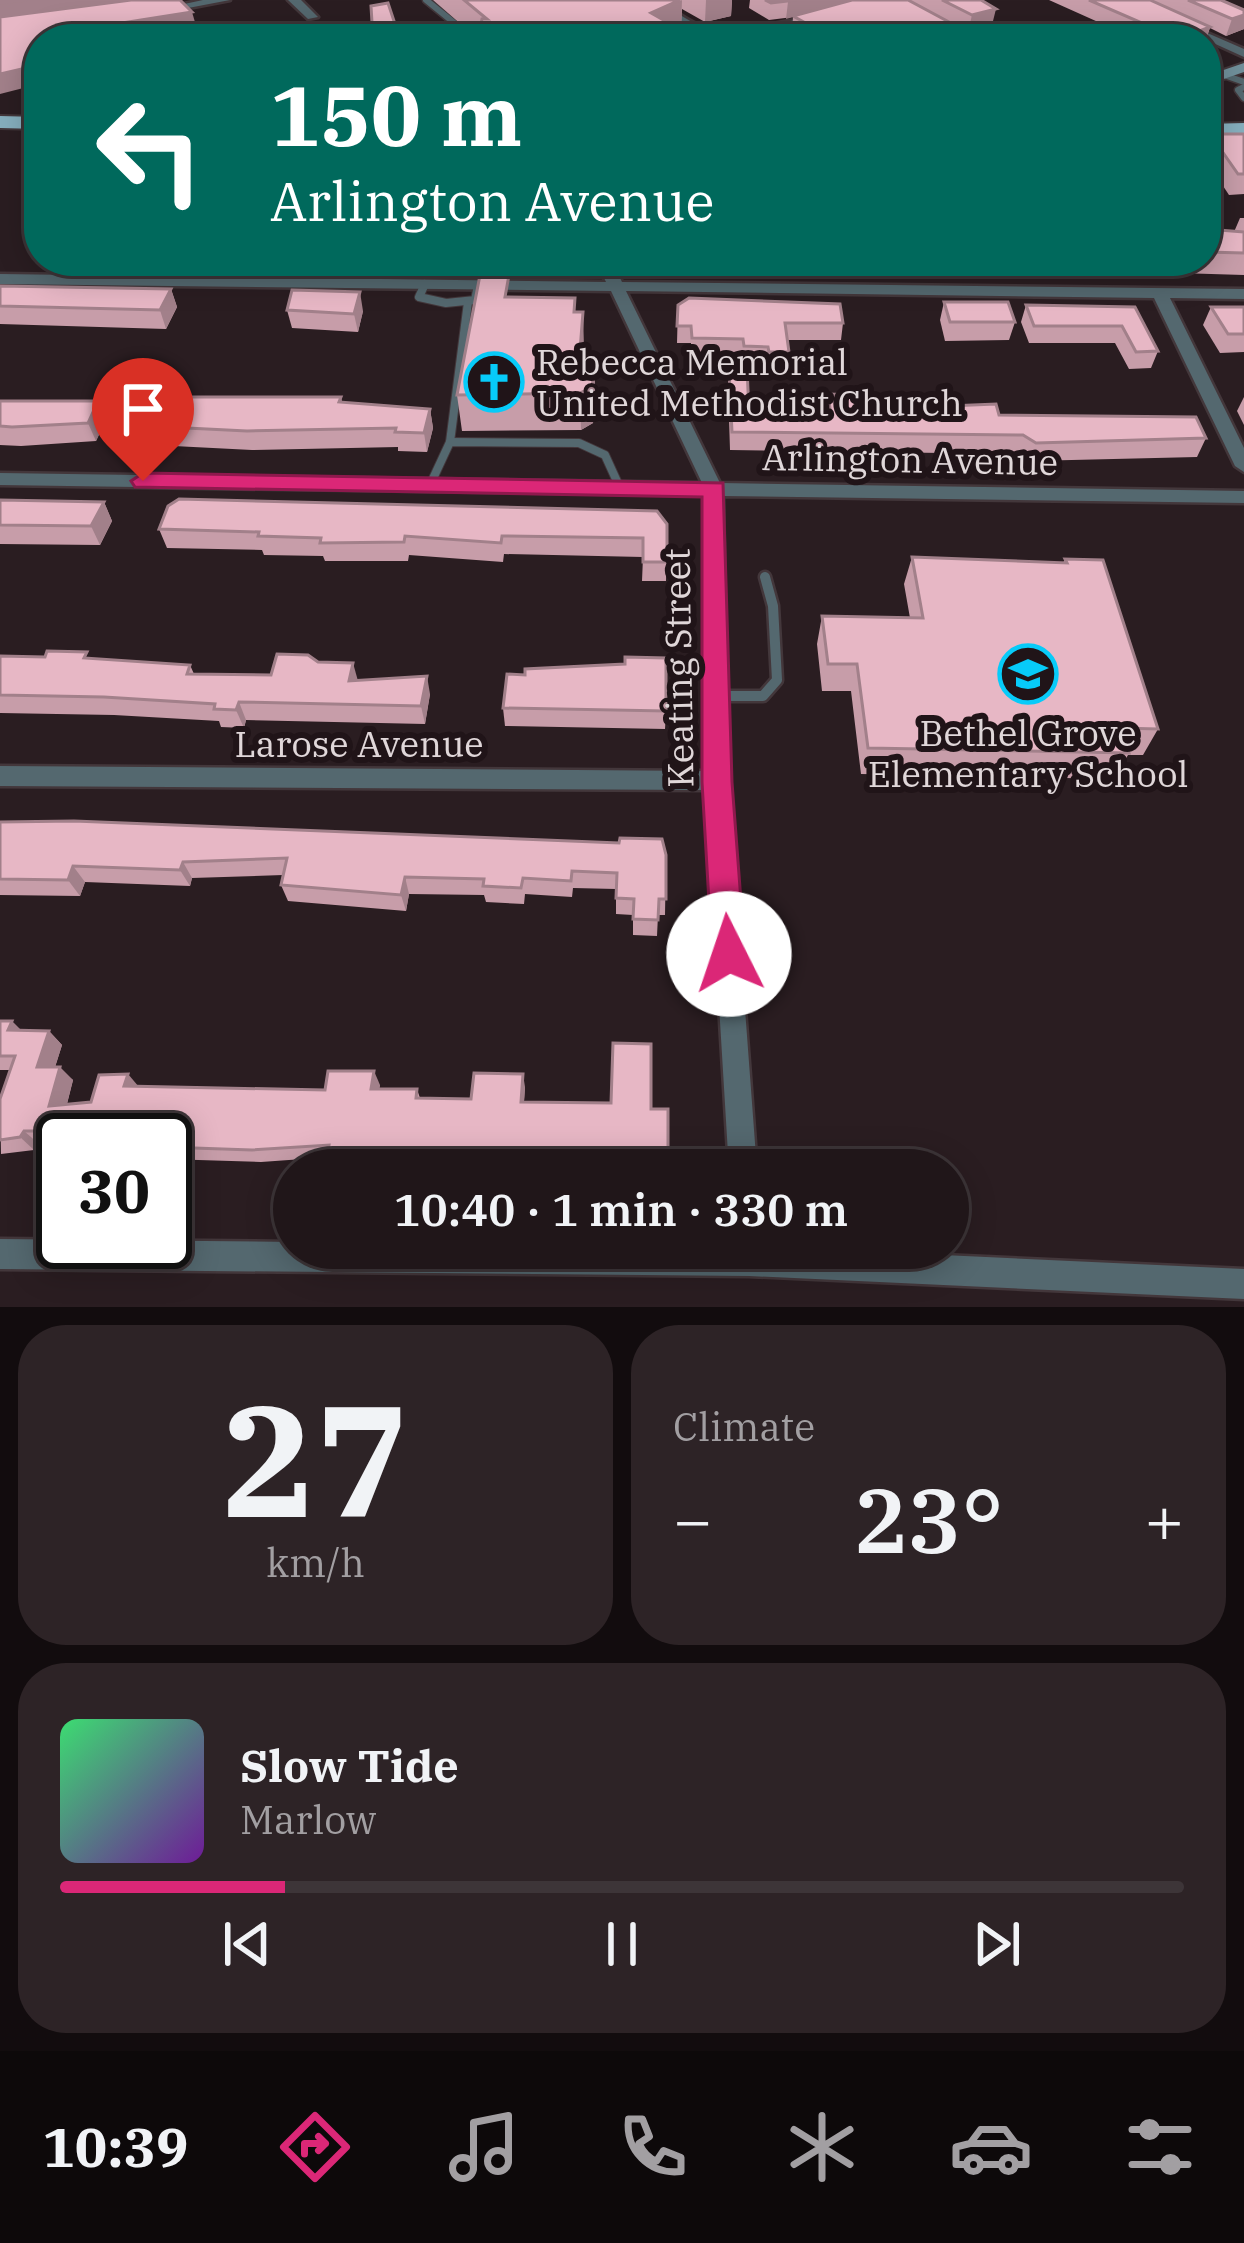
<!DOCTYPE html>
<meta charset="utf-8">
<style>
:root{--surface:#201619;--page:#2d2326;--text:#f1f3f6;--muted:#a29fa2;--line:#3d3538;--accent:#db2777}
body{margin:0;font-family:"IBM Plex Serif",serif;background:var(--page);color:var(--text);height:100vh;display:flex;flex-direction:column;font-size:45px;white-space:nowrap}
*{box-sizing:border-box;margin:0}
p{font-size:39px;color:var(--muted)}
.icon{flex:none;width:66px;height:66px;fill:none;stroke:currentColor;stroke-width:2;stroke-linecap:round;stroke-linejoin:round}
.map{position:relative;height:1307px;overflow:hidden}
.sheet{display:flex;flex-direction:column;gap:18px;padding:18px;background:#120c0e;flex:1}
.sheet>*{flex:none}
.hud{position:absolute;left:24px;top:24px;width:1197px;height:252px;border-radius:48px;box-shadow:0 6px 30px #0003,0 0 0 3px var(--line);background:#00695c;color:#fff;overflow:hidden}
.speed{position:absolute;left:36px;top:1113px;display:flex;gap:24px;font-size:60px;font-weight:700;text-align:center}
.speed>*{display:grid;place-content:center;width:156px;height:156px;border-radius:50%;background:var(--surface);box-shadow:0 6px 30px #0003,0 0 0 3px var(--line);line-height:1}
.speed .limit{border:6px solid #111;border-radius:18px;background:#fff;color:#111}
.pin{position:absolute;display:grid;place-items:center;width:102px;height:102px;color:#fff;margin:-123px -51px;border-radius:50% 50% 50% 0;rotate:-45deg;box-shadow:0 0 12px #0007}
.pin .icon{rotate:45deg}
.me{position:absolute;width:132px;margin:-66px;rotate:356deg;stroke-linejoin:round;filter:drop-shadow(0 0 9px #0008)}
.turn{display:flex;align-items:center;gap:42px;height:252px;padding:0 48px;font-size:54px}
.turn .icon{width:156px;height:156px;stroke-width:2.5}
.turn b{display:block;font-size:84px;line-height:102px}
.big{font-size:90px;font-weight:600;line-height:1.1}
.sheet .widget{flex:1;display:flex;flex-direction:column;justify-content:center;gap:18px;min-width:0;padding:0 42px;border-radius:48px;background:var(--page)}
.sheet .dial{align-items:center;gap:0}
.dial b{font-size:156px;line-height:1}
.song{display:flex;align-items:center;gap:36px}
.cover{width:144px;height:144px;border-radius:18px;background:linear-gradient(135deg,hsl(140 70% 55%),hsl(280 70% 35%))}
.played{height:12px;border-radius:6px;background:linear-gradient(90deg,var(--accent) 20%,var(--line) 20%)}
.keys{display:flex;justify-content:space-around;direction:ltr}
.heat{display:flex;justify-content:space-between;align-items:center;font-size:66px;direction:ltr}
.sheet .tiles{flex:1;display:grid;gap:18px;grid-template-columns:1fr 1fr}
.widget:last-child{grid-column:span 2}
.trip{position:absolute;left:273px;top:1149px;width:696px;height:120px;border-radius:60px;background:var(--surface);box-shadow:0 6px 30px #0003,0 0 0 3px var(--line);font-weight:600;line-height:120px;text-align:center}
.tabs{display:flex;height:192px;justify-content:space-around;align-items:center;background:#0d090a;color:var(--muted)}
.tabs .icon{width:84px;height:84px}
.tabs .current{color:var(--accent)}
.tabs b{font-size:54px;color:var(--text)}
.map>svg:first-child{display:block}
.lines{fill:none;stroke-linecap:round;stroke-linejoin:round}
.lane-far2-casing{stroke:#43373b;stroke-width:9}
.lane-far1-casing{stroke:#43373b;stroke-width:10}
.lane-casing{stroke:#43373b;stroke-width:15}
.street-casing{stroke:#43373b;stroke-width:5}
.secondary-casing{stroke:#43373b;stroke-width:4}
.primary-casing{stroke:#43373b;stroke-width:4}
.lane-far2{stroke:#54686f;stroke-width:6}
.lane-far1{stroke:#54686f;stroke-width:8}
.lane{stroke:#54686f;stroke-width:10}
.street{fill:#54686f;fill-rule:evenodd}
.secondary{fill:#70909b;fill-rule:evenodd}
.primary{fill:#86afbe;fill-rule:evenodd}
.wall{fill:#c79da9}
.shaded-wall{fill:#a2808a}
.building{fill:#e7b7c5;stroke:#a2808a;stroke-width:3}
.route{fill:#db2777;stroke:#8e194d;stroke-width:3}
.labels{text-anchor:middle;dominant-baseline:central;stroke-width:12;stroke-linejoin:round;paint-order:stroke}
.poi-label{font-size:36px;fill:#e0d7d9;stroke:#201418;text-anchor:start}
.street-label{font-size:36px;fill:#e0d7d9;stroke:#201418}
</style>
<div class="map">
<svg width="1244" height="1307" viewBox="0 0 1244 1307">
<rect width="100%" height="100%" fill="#2a1d21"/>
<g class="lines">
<g class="lane-far2-casing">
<g id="lane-far2">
<polyline points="426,0 474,39"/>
<polyline points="1224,75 1244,82"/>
<polyline points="1244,87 1238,90 1244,98"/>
</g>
</g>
<g class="lane-far1-casing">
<g id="lane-far1">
<polyline points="425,284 419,297 446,303 475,300 478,285"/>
<polyline points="450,442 468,302"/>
<polyline points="430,485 450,442 579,443 605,455 620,488"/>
</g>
</g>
<g class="lane-casing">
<polyline id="lane" points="716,696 763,696 777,680 773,606 765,577"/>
</g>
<g class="street-casing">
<g id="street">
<polygon points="203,0 230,0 162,13 156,10"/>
<polygon points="288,0 301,0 318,17 308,19"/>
<path d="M643,0C668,0 681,20 704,27C725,34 794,21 818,15L824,18L788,29L704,36Z"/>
<polygon points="886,0 901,0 972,39 957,39"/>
<polygon points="1182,22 1244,49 1244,57 1178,27 1178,23"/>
<polygon points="596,261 612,261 622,282 1244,289 1244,299 1170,298 1244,448 1244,472 1235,466 1154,298 626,291 720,483 1244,491 1244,503 723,496 728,781 757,1170 729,1170 706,790 0,786 0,766 706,771 705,495 0,485 0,473 702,483 611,291 0,284 0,274 606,282"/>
<polygon points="0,1239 294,1242 294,1248 793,1248 1244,1269 1244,1299 749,1276 0,1269"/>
</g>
</g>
<g class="secondary-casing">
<polygon id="secondary" points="1244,63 1244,72 1206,85 1206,76"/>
</g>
<g class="primary-casing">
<g id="primary">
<polygon points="0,116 39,117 39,129 0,128"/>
<polygon points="1244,123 1244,135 1206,136 1206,124"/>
</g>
</g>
<use href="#lane-far2" class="lane-far2"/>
<use href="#lane-far1" class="lane-far1"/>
<use href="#lane" class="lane"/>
<use href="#street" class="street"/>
<use href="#secondary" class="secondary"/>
<use href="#primary" class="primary"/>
</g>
<g class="wall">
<polygon points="433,0 732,0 731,16 705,22 682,9 681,28 680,29 681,30 681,39 478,39"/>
<polygon points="750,0 908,0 946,38 803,39 792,33 793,17 769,20 749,8"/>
<polygon points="909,0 981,0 992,25 968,32"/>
<polygon points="1049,0 1221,0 1244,29 1226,36 1210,28 1206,39 1136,39"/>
<polygon points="1210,134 1244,134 1244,194 1229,195 1206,160 1206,144"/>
<polygon points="1240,218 1244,218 1244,275 1046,269 1042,261 1206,261 1206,229 1234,232"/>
<polygon points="372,261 463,261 454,265"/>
<polygon points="638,261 998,261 996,268 740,266"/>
<polygon points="0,286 171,289 177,307 166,329 0,324"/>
<polygon points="511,297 575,298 575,312 584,348 583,364 595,403 593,423 581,430 462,431 457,395"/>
<polygon points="944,302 1015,322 1009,340 945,341 940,320"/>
<polygon points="678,305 843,323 841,340 787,340 789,352 787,369 767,369 766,364 742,363 742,356 691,355 691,343 677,343"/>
<polygon points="1026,305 1135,307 1158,351 1151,368 1129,369 1115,343 1029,343 1021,322"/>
<polygon points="1211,307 1244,307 1244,352 1220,353 1203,325"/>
<polygon points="287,310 363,311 358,332 292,328"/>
<polygon points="729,369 749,412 825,414 828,394 864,405 999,415 1206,438 1197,457 1030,461 1016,454 730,450 728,387"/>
<polygon points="341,397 342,402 430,409 433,428 427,452 398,451 398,447 252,450 115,443 107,424 158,405"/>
<polygon points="1244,397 1244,425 1237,411"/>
<polygon points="0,400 1,401 106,420 96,441 21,446 0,445"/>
<polygon points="0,500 104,502 112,521 100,545 0,544"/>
<polygon points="667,524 666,581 642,581 643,557 504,554 503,562 409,555 408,561 325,561 323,556 264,555 262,550 167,548 159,529"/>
<polygon points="912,557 1063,563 1065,559 1158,729 1143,755 1128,755 1114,779 861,774 851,691 822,691 817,644 822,616 910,618 904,584"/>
<polygon points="0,656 90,658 190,665 194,674 271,675 318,662 358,680 430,694 425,724 246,720 244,728 221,727 219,721 114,715 0,713"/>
<polygon points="503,708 666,711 665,729 505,726"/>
<polygon points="0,822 666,855 665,915 658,915 657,936 633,935 633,915 616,914 616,889 573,888 572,897 525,894 524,904 486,902 484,895 409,894 406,911 288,901 281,885 283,875 192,878 190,886 85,882 80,896 0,895"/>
<polygon points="0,1021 21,1030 49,1031 62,1045 55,1067 73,1080 67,1104 91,1102 139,1086 325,1090 380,1085 379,1089 417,1089 420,1098 471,1099 525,1087 524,1102 651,1109 668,1160 667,1170 597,1166 558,1170 500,1167 500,1170 467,1170 466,1167 335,1163 331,1157 261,1162 165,1159 165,1140 63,1140 63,1143 39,1144 34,1150 1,1154 0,1099 10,1070 0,1070"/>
</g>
<g class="shaded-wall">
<polygon points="27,0 162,0 0,22 0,3"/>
<polygon points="682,0 681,28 676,30 651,13"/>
<polygon points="706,0 732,0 731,16 705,22"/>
<polygon points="796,0 852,0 786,19 788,2"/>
<polygon points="996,9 992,25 968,32 972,15"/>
<polygon points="192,12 197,29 136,39 66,39 64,32"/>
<polygon points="1244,15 1244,29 1226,36 1232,19"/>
<polygon points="949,22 946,38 943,39 888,39"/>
<polygon points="1163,25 1158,39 1147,39 1151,27"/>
<polygon points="1210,27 1206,39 1187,39 1189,35"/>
<polygon points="39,65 39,84 0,94 0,74"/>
<polygon points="171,289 177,307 166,329 160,310"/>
<polygon points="360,292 363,311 358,332 354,314"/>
<polygon points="583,312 584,348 581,392 595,366 595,403 593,423 581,430 579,363"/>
<polygon points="98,401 106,420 96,441 88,423"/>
<polygon points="430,409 433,428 427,452 424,433"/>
<polygon points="104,502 112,521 100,545 91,526"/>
<polygon points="353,663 358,681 349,681"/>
<polygon points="427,676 430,694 425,724 421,706"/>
<polygon points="239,702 246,720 244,728 236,710"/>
<polygon points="183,862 192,878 190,886 180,870"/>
<polygon points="73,866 85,882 80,896 68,880"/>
<polygon points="405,877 409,894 406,911 401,895"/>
<polygon points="12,1021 26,1035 8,1030"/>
<polygon points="49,1031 62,1045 51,1080 37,1067"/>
<polygon points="60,1067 73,1080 63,1119 49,1106"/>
<polygon points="374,1071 380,1085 377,1102 371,1089"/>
<polygon points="128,1074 139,1087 124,1086"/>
<polygon points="523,1074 525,1087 523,1115 521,1102"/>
<polygon points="24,1131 39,1144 34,1150 20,1137"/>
</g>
<g class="building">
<polygon points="0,0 27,0 0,3"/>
<polygon points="131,0 180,0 192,12 64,32 69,39 39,39 39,65 0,74 0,17"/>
<polygon points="464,0 680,0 651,13 681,30 560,39 478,39 482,19 487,19"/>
<polygon points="765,0 796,0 771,3"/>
<polygon points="852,0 908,0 949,22 888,39 848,39 846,29 820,31 793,16"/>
<polygon points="942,0 981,0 996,9 972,15"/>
<polygon points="1089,0 1150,0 1210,27 1189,35 1163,25 1151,27"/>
<polygon points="1188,0 1221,0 1244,10 1244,15 1232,19"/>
<polygon points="388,3 400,39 373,39 371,6"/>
<polygon points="1038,23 1071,39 1025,39 1011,32"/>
<polygon points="1210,134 1244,134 1244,174 1238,174"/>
<polygon points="1206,229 1244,232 1244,253 1206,252"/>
<polygon points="480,275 509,275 505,297 575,298 574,312 583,312 579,363 595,366 592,387 580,393 457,395"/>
<polygon points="0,286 171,289 160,310 0,306"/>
<polygon points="292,290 360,292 354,314 287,310"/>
<polygon points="689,298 840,304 843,323 785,323 789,352 769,352 768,347 744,346 743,339 692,338 691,326 677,326 678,305"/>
<polygon points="944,302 1008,302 1015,322 950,322"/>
<polygon points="1026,305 1135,307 1158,351 1136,352 1122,326 1034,326"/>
<polygon points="1211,307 1244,307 1244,334 1228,334"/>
<polygon points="747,368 749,412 831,415 828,394 862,395 864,405 900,408 996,404 999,415 1196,417 1206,438 1036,443 1023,435 732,432 729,369"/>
<polygon points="181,397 341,397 339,402 430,409 424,433 395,432 396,428 247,431 107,424 116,404 158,405"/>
<polygon points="0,401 98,401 88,423 12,427 0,426"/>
<polygon points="179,499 657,511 667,524 667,562 643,562 643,538 502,536 501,543 405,536 404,542 320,543 321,538 258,536 259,532 159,529 168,506"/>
<polygon points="0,500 104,502 91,526 0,525"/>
<polygon points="912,557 1067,563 1065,559 1103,560 1158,729 1121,728 1129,753 868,748 857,664 828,664 822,616 923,618"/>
<polygon points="47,651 87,652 84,658 190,665 187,674 271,675 277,654 308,655 318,662 353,663 349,681 427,676 421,706 239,702 236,710 214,709 215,704 104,697 0,695 0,656 45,657"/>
<polygon points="625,657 666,658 666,711 503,708 507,674 525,675 525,669 625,664"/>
<polygon points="74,821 619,843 620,838 662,839 666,855 666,899 659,899 658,920 633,919 634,899 616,898 617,873 572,871 571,881 523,878 521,888 483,886 484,879 405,877 401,895 281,885 287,858 183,862 180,870 73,866 68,880 0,879 0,822"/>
<polygon points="0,1021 12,1021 8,1030 49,1031 37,1067 60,1067 49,1106 91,1102 99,1075 128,1074 124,1086 325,1090 328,1071 374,1071 371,1089 417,1089 416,1098 471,1099 474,1073 523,1074 521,1102 611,1103 613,1043 651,1044 651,1109 668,1109 668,1160 596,1154 582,1157 581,1170 558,1170 559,1158 539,1156 497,1155 496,1164 465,1163 466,1155 328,1151 329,1145 252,1150 165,1147 165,1140 74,1140 72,1131 24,1131 20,1137 0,1140 0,1099 15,1056 0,1056"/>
</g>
<polygon class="route" points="143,473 723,483 732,782 745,954 740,965 729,969 717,965 712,954 702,782 702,497 135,487 131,481"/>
<defs>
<g id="church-ring" transform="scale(3)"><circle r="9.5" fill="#201418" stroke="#07cbf9" stroke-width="1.5"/><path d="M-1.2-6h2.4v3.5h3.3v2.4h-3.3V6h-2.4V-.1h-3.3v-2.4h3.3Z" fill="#07cbf9"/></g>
<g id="school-ring" transform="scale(3)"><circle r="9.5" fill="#201418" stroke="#07cbf9" stroke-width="1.5"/><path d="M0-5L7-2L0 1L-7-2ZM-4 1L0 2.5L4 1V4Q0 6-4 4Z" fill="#07cbf9"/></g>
</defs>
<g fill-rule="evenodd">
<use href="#church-ring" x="494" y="382"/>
<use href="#school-ring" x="1028" y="674"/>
</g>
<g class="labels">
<g class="poi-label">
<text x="536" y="361">Rebecca Memorial<tspan x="536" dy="41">United Methodist Church</tspan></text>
<text x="1028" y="732" text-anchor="middle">Bethel Grove<tspan x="1028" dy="41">Elementary School</tspan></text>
</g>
<g class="street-label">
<text transform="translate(910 459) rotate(1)">Arlington Avenue</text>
<text transform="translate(678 668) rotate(-91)">Keating Street</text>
<text x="359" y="743">Larose Avenue</text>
</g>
</g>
</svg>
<div class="speed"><div class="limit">30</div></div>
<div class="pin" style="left:143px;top:481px;background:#d93025"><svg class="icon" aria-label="arrive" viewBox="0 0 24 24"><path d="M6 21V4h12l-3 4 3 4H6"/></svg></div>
<svg class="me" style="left:729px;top:954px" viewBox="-20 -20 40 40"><circle r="19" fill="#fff"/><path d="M0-13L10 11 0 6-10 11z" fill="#db2777"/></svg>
<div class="trip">10:40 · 1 min · 330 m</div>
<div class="hud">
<div class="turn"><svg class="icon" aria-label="left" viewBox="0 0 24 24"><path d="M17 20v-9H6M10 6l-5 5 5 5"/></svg><div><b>150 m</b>Arlington Avenue</div></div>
</div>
</div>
<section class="sheet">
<div class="tiles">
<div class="widget dial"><b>27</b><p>km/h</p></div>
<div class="widget"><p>Climate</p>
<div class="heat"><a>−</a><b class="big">23°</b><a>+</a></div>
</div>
<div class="widget">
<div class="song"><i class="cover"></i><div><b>Slow Tide</b><p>Marlow</p></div></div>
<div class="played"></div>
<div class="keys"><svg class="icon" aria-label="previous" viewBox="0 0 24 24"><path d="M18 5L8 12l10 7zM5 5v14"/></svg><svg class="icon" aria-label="pause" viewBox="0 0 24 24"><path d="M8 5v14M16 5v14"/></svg><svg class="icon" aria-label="next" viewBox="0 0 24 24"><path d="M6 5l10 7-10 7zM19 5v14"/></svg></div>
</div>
</div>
</section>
<nav class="tabs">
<b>10:39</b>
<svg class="icon current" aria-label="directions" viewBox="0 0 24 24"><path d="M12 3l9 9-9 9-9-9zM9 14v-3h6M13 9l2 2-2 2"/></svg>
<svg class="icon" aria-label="music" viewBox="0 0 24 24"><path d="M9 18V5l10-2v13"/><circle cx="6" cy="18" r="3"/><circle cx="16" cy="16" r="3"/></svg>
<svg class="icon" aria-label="phone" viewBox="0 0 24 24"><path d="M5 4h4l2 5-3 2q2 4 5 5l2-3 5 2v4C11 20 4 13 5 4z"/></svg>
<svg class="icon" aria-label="climate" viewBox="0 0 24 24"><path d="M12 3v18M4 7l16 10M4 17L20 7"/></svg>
<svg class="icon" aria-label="car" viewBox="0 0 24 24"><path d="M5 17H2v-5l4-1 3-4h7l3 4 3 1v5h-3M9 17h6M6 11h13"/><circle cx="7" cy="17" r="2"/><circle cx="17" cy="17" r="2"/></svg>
<svg class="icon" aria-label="filters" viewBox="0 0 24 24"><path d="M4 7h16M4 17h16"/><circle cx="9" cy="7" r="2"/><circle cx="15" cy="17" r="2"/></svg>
</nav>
